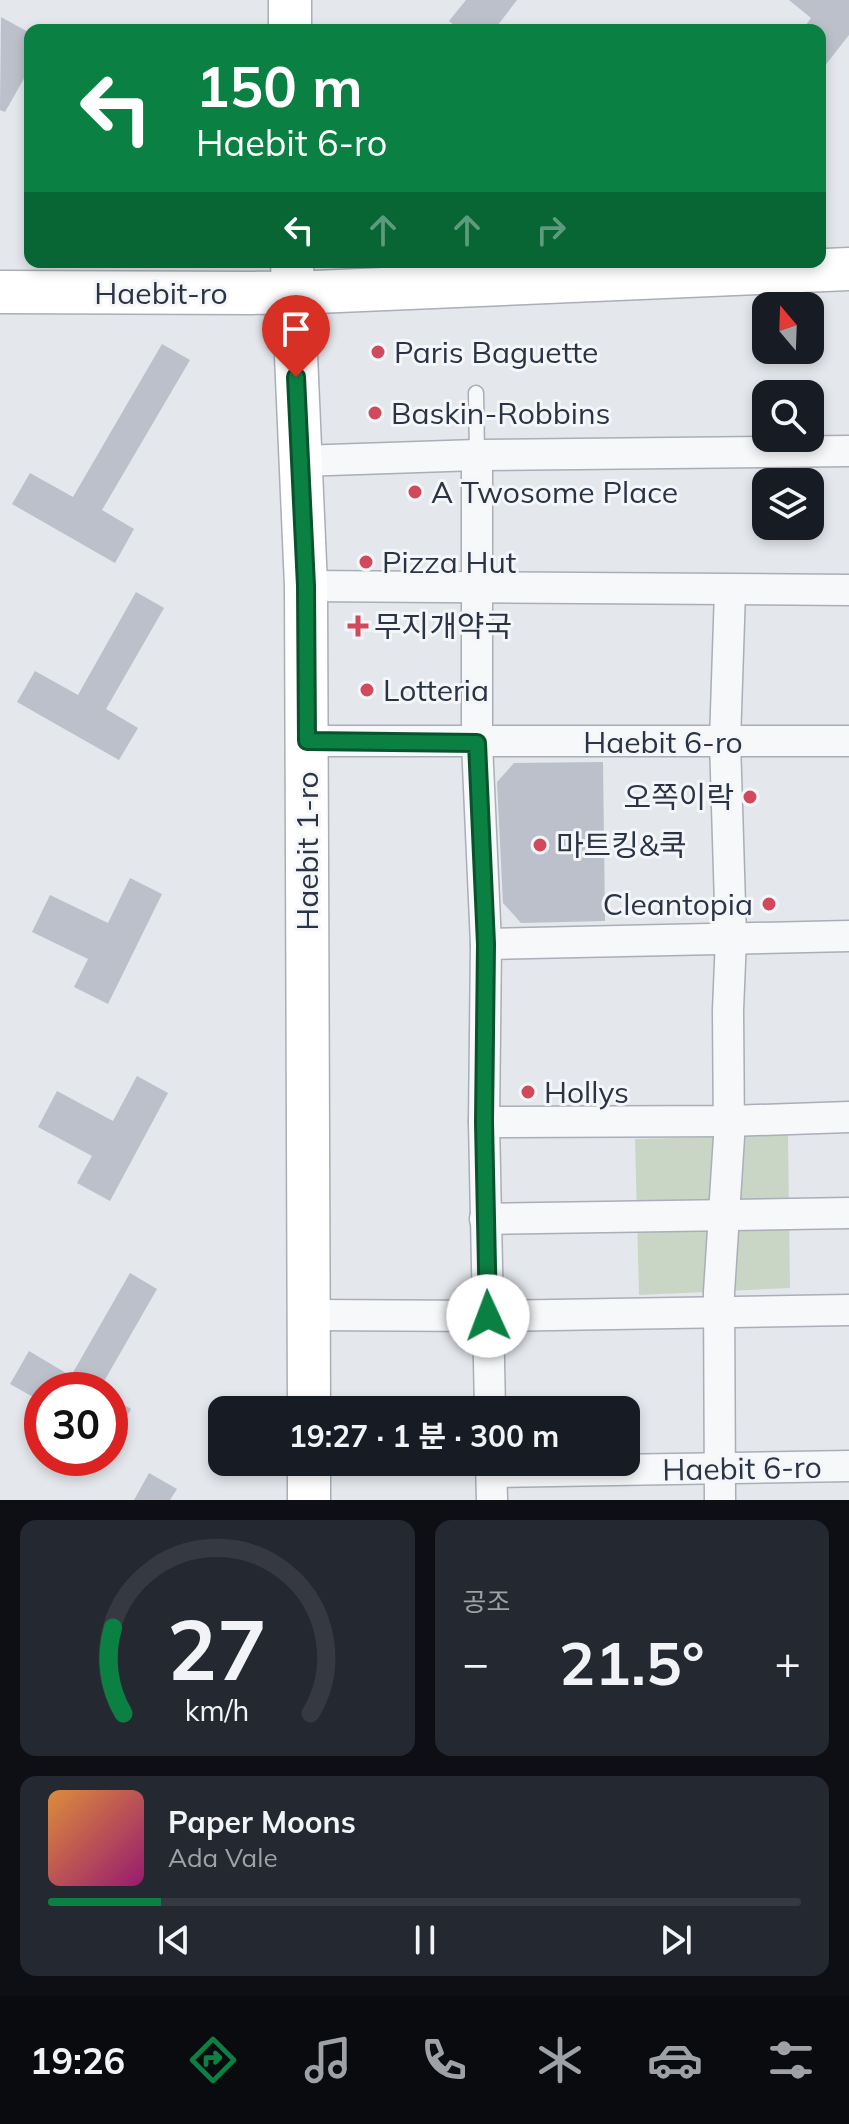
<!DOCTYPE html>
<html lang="ko">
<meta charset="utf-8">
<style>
:root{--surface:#171b24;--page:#242831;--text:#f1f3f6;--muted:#9ea1a6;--line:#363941;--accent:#0b8043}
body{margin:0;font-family:Mulish,"Noto Sans KR",sans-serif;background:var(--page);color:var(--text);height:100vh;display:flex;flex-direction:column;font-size:30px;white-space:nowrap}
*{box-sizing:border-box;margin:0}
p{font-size:26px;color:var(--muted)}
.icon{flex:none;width:44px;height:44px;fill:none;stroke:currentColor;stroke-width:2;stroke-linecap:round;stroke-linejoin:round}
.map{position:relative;height:1500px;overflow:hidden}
.panel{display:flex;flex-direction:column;gap:20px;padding:20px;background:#0d0f14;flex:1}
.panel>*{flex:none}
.guide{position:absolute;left:24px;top:24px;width:802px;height:244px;border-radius:16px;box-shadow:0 4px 12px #0003;background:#0b8043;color:#fff;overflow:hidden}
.needle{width:52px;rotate:341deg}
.buttons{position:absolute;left:752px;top:292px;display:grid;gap:16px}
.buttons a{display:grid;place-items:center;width:72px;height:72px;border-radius:16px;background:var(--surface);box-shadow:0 4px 12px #0003;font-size:40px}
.speed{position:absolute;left:24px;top:1372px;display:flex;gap:16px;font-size:40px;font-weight:700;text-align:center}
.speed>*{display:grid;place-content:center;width:104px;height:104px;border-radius:50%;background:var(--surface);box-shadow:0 4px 12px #0003;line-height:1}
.speed .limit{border:12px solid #d22;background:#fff;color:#111}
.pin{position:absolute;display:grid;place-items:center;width:68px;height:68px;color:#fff;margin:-82px -34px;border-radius:50% 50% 50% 0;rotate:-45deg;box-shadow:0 0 8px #0007}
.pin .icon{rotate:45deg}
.me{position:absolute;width:88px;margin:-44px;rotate:358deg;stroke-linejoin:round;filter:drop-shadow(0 0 6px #0008)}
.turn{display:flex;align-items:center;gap:28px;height:168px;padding:0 40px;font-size:36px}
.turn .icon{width:104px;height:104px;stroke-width:2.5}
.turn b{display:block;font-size:56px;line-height:68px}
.lanes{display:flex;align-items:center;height:76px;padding:0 40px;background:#0003;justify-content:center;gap:40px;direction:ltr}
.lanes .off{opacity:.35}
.big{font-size:60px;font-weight:700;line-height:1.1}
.panel .card{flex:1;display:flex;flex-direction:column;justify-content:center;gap:12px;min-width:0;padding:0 28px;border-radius:16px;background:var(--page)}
.panel .dial{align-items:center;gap:0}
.dial svg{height:208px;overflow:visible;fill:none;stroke:var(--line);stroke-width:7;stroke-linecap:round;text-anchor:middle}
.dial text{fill:var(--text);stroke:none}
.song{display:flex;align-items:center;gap:24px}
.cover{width:96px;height:96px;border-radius:12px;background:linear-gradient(135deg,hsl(30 70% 55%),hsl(320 70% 35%))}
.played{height:8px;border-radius:4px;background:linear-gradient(90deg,var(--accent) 15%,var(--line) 15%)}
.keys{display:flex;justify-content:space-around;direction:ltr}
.heat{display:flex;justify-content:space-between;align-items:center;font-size:44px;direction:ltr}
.panel .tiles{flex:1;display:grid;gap:20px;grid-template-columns:1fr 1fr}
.card:last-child{grid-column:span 2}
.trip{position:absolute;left:208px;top:1396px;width:432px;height:80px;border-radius:16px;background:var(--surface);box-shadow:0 4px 12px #0003;font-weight:700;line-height:80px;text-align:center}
.tabs{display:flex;height:128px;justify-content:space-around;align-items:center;background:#090b0e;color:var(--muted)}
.tabs .icon{width:56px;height:56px}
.tabs .on{color:var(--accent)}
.tabs b{font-size:36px;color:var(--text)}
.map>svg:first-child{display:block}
.green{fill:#c9d6c5}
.building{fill:#bbc0ca}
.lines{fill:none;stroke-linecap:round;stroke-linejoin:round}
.lane-casing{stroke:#a9aeb7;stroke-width:17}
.street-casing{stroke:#a9aeb7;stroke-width:33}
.secondary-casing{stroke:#a9aeb7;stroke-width:45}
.lane{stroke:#f7f8fa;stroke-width:14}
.street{stroke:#f7f8fa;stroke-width:30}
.secondary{stroke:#fff;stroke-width:42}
.route-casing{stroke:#07532c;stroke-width:20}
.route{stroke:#0b8043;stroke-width:14}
.poi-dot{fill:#d1495b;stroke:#f4f6f9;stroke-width:3}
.labels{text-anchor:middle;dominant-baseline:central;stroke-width:6;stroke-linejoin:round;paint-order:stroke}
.street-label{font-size:30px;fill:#2b3445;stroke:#f4f6f9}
.poi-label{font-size:30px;fill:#2b3445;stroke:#f4f6f9;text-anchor:start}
</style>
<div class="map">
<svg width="849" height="1500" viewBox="0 0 849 1500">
<rect width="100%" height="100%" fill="#e4e7ec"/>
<polygon class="green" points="788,1135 790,1288 639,1295 635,1139"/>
<g class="building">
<polygon points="466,0 517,0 494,30 460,30 449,21"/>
<polygon points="789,0 849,0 849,35 820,72 820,30 802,30 811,18"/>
<polygon points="1,17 30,33 30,68 5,112 0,110"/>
<polygon points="162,344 190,360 102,510 134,529 115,563 12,504 30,473 73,497"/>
<polygon points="136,592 164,608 106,709 138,728 119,760 17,702 35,671 78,695"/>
<polygon points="603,762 605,921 521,923 503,903 497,782 514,763"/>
<polygon points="130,878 162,894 108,1004 74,987 88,959 32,932 50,895 108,923"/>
<polygon points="137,1076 168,1093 110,1201 77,1183 92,1156 38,1127 57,1091 113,1121"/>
<polygon points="130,1273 157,1289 99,1390 42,1390 42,1402 10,1384 29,1351 71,1376"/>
<polygon points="110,1397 131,1409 113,1441 110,1440"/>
<polygon points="149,1473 177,1489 170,1500 134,1500"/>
</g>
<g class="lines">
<g class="lane-casing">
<polyline id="lane" points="476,393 477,455"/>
</g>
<g class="street-casing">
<g id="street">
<polyline points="477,455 477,743 486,944 484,1122 490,1410"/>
<polyline points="300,461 477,455 849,451"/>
<polyline points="306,586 849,590"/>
<polyline points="307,741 849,741"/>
<polyline points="486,944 849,936"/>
<polyline points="484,1122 730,1121 849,1117"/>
<polyline points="485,1219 849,1213"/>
<polyline points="309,1315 488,1316 849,1310"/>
<polyline points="491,1462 492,1500"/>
<polyline points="491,1472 849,1466"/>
<polyline points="720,1500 719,1292 729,1137 728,1010 731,938 725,741 730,591"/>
</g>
</g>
<g class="secondary-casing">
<g id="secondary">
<polyline points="290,0 290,30"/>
<polyline points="292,262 306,586 309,1410"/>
<polyline points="0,292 292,293 849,269"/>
<polyline points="309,1500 309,1462"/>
</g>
</g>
<use href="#lane" class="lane"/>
<use href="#street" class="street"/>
<use href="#secondary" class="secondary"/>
</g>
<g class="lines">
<g class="route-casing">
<polyline id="route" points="296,377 306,586 307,741 477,743 486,944 484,1122 488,1316"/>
</g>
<use href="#route" class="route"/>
</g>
<g class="poi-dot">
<circle cx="378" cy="352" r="8"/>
<circle cx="375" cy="413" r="8"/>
<circle cx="415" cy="492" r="8"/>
<circle cx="366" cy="562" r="8"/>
<path d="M354 614h8v8h8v8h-8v8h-8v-8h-8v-8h8z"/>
<circle cx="367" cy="690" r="8"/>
<circle cx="750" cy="797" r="8"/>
<circle cx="540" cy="845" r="8"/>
<circle cx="769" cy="904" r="8"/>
<circle cx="528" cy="1092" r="8"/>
</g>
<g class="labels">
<g class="street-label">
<text x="161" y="293">Haebit-ro</text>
<text x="663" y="742">Haebit 6-ro</text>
<text transform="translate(307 851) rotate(-90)">Haebit 1-ro</text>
<text transform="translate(742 1468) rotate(-1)">Haebit 6-ro</text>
</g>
<g class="poi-label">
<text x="394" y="352">Paris Baguette</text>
<text x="391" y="413">Baskin-Robbins</text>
<text x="431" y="492">A Twosome Place</text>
<text x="382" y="562">Pizza Hut</text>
<text x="374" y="626">무지개약국</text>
<text x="383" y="690">Lotteria</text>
<text x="734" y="797" text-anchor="end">오쪽이락</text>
<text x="556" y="845">마트킹&amp;쿡</text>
<text x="753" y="904" text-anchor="end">Cleantopia</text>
<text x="544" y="1092">Hollys</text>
</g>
</g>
</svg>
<div class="buttons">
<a><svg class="needle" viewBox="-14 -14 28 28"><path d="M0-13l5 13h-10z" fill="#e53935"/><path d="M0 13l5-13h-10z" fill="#9ea1a6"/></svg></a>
<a><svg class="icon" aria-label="search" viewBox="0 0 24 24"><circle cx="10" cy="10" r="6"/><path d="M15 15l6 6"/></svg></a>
<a><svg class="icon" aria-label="layers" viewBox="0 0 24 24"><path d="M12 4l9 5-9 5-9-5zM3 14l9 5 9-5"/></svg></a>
</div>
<div class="speed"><div class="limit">30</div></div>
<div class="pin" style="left:296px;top:377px;background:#d93025"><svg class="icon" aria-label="arrive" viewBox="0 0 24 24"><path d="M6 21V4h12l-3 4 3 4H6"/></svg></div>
<svg class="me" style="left:488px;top:1316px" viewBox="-20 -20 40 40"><circle r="19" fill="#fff"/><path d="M0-13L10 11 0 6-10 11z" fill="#0b8043"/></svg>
<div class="trip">19:27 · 1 분 · 300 m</div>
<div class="guide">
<div class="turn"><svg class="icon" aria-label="left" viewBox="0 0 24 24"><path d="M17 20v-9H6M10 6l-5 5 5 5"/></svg><div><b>150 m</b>Haebit 6-ro</div></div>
<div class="lanes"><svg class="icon" aria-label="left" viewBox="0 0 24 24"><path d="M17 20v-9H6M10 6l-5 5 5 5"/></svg><svg class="icon off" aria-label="ahead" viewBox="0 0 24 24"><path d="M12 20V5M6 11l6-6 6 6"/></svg><svg class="icon off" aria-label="ahead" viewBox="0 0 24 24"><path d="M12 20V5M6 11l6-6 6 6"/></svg><svg class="icon off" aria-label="right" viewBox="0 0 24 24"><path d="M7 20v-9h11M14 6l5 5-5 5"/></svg></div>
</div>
</div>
<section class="panel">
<div class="tiles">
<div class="card dial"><svg viewBox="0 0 100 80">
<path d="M14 69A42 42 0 1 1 86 69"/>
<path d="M14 69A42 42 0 0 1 10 36" stroke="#0b8043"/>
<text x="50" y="56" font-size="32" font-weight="700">27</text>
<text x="50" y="72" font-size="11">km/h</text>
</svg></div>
<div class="card"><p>공조</p>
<div class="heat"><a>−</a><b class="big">21.5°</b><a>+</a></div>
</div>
<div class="card">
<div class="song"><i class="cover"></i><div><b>Paper Moons</b><p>Ada Vale</p></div></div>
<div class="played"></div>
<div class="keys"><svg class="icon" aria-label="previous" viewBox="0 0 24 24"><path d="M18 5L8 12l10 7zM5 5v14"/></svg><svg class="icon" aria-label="pause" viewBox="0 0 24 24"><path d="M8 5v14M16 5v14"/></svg><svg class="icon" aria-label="next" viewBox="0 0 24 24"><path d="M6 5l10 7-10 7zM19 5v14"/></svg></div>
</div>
</div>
</section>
<nav class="tabs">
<b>19:26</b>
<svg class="icon on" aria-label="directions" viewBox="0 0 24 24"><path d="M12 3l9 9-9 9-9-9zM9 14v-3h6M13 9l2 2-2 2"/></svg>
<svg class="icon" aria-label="music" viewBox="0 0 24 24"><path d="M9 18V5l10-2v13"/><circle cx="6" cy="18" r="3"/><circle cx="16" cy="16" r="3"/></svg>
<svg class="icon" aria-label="phone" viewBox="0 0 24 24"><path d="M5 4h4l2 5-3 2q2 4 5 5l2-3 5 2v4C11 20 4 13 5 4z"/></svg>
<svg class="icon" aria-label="climate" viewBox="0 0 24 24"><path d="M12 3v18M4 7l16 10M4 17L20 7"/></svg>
<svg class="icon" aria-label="car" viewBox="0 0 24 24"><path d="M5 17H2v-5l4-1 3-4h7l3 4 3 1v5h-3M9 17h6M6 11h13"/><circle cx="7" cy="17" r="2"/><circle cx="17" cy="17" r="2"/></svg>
<svg class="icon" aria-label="filters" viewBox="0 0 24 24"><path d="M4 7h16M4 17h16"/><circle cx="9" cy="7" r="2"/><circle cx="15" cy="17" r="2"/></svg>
</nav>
